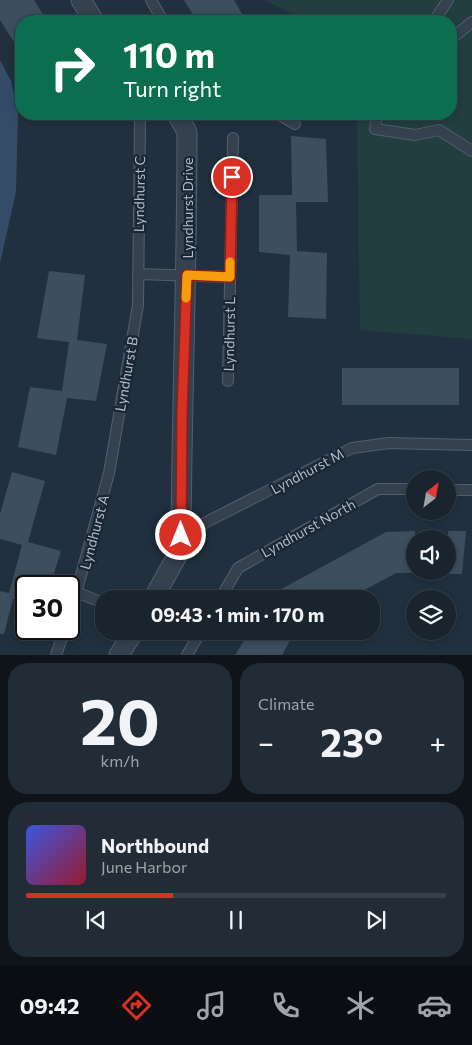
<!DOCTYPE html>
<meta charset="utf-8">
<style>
:root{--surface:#19242f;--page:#222c37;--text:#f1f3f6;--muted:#9fa4aa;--line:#37414b;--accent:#d93025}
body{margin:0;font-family:Commissioner,sans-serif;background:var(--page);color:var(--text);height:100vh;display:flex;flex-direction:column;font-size:19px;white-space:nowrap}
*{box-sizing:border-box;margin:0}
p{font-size:16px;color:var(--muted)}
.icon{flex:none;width:28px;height:28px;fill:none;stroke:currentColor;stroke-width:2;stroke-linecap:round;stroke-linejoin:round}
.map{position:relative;height:655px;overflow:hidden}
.panel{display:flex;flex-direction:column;gap:8px;padding:8px;background:#0e141a;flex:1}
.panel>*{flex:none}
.top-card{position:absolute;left:15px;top:15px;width:442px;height:105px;border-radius:20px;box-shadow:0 2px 8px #0003,0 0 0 1px var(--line);background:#0b6e4f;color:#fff;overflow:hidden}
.needle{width:32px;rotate:31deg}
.tools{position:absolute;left:406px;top:470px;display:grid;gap:10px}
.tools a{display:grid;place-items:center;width:50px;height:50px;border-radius:50%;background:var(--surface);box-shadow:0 2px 8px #0003,0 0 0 1px var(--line);font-size:25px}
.speed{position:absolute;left:15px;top:575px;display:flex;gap:10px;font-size:25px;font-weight:700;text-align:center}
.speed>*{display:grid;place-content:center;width:65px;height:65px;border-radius:50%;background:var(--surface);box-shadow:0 2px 8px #0003,0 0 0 1px var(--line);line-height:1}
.speed .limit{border:2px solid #111;border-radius:8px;background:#fff;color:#111}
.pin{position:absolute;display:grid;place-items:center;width:42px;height:42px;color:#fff;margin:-21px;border:2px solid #fff;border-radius:50%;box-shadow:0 1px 5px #0007}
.me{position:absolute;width:55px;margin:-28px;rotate:0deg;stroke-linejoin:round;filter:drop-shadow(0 0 4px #0008)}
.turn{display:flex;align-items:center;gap:18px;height:105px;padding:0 25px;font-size:22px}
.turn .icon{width:65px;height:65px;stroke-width:2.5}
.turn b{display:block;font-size:35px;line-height:42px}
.big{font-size:38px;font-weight:700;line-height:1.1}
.panel .widget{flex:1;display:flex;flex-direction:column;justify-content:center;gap:8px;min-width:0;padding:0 18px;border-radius:20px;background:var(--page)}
.panel .dial{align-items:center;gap:0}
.dial b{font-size:65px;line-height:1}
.song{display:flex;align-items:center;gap:15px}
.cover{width:60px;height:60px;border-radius:8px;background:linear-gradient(135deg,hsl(230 70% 55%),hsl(350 70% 35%))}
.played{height:5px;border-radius:2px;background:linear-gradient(90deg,var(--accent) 35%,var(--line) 35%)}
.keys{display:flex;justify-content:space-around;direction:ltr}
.heat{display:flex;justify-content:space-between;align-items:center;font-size:28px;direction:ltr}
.panel .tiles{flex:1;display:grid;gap:8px;grid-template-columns:1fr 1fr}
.widget:last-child{grid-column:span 2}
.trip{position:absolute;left:95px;top:590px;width:285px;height:50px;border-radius:20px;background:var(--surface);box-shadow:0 2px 8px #0003,0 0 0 1px var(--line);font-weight:700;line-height:50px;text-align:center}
.tabs{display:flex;height:80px;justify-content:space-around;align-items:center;background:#0a0e13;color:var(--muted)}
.tabs .icon{width:35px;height:35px}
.tabs .selected{color:var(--accent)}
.tabs b{font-size:22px;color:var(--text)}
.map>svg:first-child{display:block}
.green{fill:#233e40}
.water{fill:#344c68}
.building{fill:#3d4e5f}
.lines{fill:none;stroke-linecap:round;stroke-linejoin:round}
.lane-casing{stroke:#545f6d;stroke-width:12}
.street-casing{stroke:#545f6d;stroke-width:21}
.lane{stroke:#36414f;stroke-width:10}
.street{stroke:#36414f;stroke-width:19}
.route-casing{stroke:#8d1f18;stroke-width:12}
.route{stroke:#d93025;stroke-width:9}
.slow{stroke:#f59e0b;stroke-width:9}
.labels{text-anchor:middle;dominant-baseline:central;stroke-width:4.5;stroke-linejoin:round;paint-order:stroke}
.street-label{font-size:14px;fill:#b1bcca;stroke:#1b2634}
</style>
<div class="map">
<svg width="472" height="655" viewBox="0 0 472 655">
<rect width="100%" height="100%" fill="#21303f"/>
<polygon class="green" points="265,0 472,0 472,339 360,330 357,114 451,114 451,21 306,21"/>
<polygon class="water" points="0,60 11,81 18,112 16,192 0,263"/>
<g class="building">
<polygon points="0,0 34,0 47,21 21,21 21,53 0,20"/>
<polygon points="184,0 234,0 246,21 197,21"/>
<polygon points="291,136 326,139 328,202 296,202 297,251 327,253 326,319 288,317 290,255 259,252 259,195 292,195"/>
<polygon points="49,271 85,275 77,340 107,344 96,401 67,398 56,455 18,447 30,387 62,391 69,342 37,338"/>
<rect x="342" y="368" width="117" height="37"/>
<polygon points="12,472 45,481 28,542 61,551 50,586 26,586 26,602 13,599 4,634 0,634 0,591 9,593 22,545 0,539 0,514"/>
<polygon points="415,531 415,573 396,573 348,599 263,599 386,532"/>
<polygon points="448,531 466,531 462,574 448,574"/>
<polygon points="250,631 295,631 282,655 235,655"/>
</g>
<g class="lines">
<g class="lane-casing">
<g id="lane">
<polyline points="151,0 163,21"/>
<polyline points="434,21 448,0"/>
<polyline points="451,39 472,22"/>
<polyline points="278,114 295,124"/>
<polyline points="377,114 375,129 415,135 439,130 472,151"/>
<polyline points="138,274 230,277"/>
<polyline points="228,381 233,138"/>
<polyline points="448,490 472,490"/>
<polyline points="181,535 352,448 389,443 472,445"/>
<polyline points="78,593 104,603"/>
<polyline points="220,599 238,568 305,530 378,489 415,489"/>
<polyline points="69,619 109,473 138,305 140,120 142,114"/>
<polyline points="56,655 65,629"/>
<polyline points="187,655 201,631"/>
</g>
</g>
<g class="street-casing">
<g id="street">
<polyline points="81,0 94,21"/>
<path d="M153,599L178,554L181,535C182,401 187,267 187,132L177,114"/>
<polyline points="119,655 134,631"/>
</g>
</g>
<use href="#lane" class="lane"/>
<use href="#street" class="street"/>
</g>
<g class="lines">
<g class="route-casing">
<polyline id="route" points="181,535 182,413 187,275 230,277 232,177"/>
</g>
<use href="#route" class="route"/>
<polyline class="slow" points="186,298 187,275 230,277 230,262"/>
</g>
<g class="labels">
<g class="street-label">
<text transform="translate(139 194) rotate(-89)">Lyndhurst C</text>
<text transform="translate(187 208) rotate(-90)">Lyndhurst Drive</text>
<text transform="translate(229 334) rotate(-89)">Lyndhurst L</text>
<text transform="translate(126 374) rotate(-80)">Lyndhurst B</text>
<text transform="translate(307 471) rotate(-28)">Lyndhurst M</text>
<text transform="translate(308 528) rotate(-29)">Lyndhurst North</text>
<text transform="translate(94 532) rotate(-75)">Lyndhurst A</text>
</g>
</g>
</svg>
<div class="tools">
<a><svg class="needle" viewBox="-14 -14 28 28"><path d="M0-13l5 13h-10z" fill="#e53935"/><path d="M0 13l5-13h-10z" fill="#9fa4aa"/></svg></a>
<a><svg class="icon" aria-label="sound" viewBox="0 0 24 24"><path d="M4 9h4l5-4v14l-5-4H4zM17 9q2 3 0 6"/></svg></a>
<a><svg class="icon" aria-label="layers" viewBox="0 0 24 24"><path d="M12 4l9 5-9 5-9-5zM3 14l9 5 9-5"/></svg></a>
</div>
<div class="speed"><div class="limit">30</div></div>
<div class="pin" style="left:232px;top:177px;background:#d93025"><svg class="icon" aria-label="arrive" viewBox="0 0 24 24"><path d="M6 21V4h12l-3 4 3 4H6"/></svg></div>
<svg class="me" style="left:181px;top:535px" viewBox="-20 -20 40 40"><circle r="17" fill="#d93025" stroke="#fff" stroke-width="3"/><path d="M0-11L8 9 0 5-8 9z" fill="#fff"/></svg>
<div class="trip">09:43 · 1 min · 170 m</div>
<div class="top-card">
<div class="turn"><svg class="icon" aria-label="right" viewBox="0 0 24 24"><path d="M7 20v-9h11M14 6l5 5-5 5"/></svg><div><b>110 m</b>Turn right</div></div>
</div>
</div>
<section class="panel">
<div class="tiles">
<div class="widget dial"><b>20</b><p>km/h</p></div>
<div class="widget"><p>Climate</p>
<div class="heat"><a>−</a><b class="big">23°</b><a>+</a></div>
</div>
<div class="widget">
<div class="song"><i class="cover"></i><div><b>Northbound</b><p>June Harbor</p></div></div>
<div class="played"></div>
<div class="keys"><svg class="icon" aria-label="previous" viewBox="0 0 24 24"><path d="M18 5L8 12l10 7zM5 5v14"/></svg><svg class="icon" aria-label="pause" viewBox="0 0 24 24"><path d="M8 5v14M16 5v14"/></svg><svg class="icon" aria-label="next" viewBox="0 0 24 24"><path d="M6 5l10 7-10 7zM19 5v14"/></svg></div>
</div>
</div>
</section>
<nav class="tabs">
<b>09:42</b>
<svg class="icon selected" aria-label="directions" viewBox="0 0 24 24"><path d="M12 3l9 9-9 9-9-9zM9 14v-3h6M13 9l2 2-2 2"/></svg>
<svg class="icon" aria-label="music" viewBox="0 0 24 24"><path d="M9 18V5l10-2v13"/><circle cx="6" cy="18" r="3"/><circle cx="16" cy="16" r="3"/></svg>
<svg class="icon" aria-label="phone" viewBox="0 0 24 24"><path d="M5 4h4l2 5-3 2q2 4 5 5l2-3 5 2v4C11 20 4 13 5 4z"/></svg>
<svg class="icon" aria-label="climate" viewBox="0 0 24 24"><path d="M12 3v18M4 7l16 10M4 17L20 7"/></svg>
<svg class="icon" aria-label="car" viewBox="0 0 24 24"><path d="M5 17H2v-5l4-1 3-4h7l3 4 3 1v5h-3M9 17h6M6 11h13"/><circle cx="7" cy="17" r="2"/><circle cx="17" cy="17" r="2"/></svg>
</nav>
